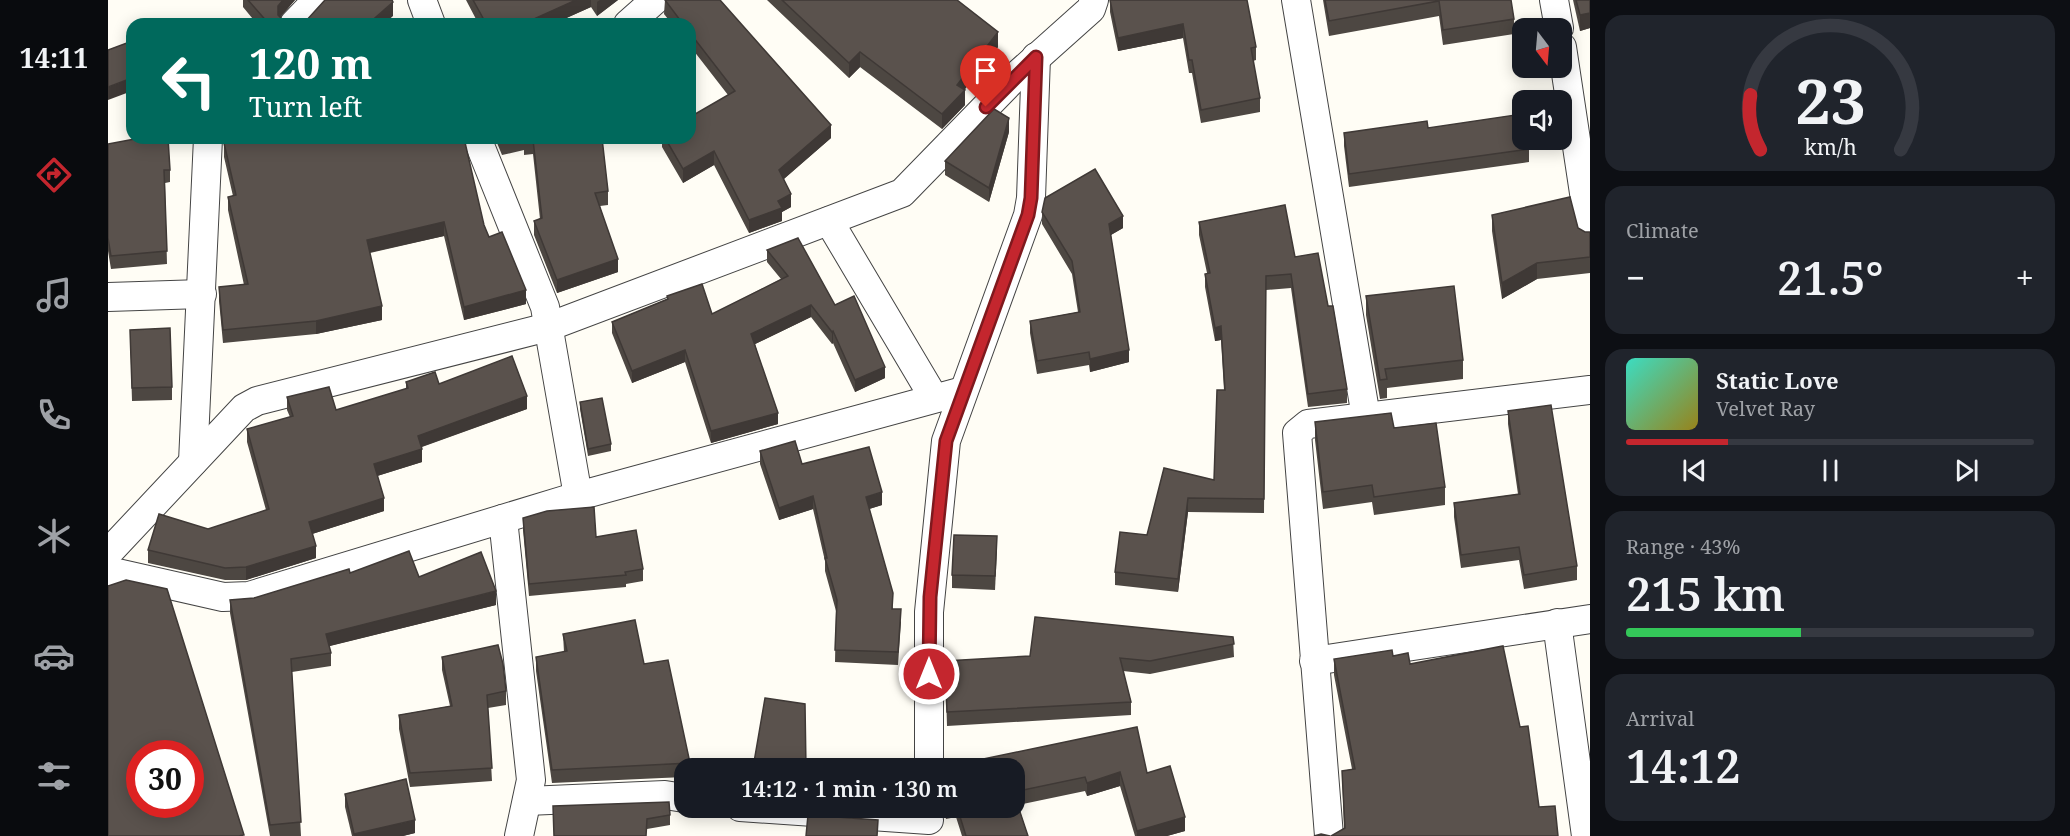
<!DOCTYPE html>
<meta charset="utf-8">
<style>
:root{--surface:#171b24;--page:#20242c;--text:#f1f3f6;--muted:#9ea1a6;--line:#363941;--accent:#c4262e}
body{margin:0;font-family:"Noto Serif",serif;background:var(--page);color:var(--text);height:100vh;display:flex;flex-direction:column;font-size:22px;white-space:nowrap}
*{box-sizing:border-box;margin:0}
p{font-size:20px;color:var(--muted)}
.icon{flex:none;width:33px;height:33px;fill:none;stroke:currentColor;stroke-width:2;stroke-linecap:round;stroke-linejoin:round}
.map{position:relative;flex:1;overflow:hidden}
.details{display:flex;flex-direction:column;gap:15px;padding:15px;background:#0d0f14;width:480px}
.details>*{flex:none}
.hud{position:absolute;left:18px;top:18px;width:570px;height:126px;border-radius:18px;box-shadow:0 3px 15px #0003;background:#00695c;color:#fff;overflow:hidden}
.needle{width:39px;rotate:164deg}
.tools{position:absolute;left:1404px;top:18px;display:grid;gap:12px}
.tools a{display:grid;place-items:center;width:60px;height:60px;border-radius:12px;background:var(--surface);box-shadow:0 3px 15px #0003;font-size:30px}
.speed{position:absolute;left:18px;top:740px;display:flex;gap:12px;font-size:30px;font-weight:700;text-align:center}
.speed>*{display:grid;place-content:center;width:78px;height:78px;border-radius:50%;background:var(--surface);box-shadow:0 3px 15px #0003;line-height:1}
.speed .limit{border:9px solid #d22;background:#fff;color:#111}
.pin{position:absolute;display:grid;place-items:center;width:51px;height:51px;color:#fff;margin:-62px -26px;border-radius:50% 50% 50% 0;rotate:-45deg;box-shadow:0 0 6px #0007}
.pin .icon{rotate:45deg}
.me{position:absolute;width:66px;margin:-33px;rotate:0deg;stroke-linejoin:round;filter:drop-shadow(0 0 4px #0008)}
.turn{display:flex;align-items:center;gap:21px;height:126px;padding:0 24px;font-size:27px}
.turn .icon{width:78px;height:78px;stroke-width:2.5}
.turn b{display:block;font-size:42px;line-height:51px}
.big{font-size:45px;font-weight:600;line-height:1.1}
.details .card{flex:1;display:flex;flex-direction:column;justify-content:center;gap:9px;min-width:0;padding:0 21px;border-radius:18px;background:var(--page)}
.details .dial{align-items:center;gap:0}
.dial svg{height:156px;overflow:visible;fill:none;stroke:var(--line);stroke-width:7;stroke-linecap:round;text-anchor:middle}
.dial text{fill:var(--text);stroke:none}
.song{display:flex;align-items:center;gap:18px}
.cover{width:72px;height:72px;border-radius:9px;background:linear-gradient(135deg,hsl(170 70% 55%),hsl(50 70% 35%))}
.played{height:6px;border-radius:3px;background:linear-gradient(90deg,var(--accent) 25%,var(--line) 25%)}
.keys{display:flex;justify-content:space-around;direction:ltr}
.heat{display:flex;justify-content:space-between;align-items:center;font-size:33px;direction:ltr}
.charge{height:9px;border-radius:4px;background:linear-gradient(90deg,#34c759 43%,var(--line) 0)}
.trip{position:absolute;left:566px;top:758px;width:351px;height:60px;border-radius:18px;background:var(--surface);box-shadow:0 3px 15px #0003;font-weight:600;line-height:60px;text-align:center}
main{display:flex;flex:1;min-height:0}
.menu{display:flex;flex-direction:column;width:108px;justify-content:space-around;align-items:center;background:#090b0e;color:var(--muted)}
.menu .icon{width:42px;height:42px}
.menu .selected{color:var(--accent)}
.menu b{font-size:27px;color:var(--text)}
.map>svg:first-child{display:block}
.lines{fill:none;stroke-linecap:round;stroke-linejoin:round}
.street-casing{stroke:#444;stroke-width:30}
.street{stroke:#fff;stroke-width:28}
.wall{fill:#4d4742}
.shaded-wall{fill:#3f3936}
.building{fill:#5a524d;stroke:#3f3936;stroke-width:1.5;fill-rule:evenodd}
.route-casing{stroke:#7f191e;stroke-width:15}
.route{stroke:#c4262e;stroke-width:10}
</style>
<main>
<nav class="menu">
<b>14:11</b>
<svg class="icon selected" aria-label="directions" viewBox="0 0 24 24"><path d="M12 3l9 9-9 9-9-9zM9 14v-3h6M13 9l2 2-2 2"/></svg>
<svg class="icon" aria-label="music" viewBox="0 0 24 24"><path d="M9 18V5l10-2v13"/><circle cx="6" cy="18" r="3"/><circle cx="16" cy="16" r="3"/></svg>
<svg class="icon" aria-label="phone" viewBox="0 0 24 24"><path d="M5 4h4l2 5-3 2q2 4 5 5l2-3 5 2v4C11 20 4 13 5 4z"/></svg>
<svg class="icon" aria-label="climate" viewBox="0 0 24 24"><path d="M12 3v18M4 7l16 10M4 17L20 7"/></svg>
<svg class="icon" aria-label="car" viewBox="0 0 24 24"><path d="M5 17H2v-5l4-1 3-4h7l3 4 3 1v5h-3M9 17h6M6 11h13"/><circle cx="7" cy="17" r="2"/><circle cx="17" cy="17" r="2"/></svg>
<svg class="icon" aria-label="filters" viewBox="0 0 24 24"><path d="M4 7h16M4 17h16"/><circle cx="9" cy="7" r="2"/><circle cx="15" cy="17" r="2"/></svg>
</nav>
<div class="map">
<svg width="1482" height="836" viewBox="0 0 1482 836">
<rect width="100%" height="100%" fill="#fffdf5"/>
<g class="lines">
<g class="street-casing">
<g id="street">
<polyline points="314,0 323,24"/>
<polyline points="1188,0 1258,417"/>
<polyline points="1446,0 1451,28"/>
<polyline points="186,24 209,0"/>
<polyline points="520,24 547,0"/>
<polyline points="1454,47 1482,233"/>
<polyline points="369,138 437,307 470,496"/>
<polyline points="721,221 826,398"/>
<polyline points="0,297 94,294"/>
<polyline points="85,462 100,138"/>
<polyline points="395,519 423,780 411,836"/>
<polyline points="0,553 136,408 149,401 440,327 794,193 908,76 983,9 986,0"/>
<polyline points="0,571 115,597 141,596 470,496 855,391"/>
<polyline points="1449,623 1478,836"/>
<polyline points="1206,661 1482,619"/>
<polyline points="821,768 821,612 838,441 920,215 923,198 928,57"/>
<polyline points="419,801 557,795 576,798"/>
<polyline points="632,807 821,820"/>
<polyline points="1221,836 1189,433 1200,424 1482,390"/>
</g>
</g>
<use href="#street" class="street"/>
</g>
<g class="wall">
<polygon points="135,0 187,0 172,17 179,24 149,24 135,7"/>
<polygon points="358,0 510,0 489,16 483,7 445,24 360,24 369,21"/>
<polygon points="557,0 723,138 676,179 683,207 674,212 674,221 641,233 606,165 575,183 554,147 554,138 582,138 620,95 582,46 582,24 564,24 556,14"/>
<polygon points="659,0 833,0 890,47 856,90 857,105 834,129 752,67 741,78"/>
<polygon points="1002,0 1148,47 1148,60 1145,61 1152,98 1152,112 1093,123 1084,73 1081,73 1075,38 1010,51 1002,12"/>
<polygon points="1215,0 1403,0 1406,19 1406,34 1335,45 1331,16 1221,36"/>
<polygon points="1465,0 1482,0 1482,28 1472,31"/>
<polygon points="1320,128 1421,149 1421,162 1241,187 1236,146 1236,133"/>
<polygon points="901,132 881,202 837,175 837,161"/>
<polygon points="387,138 494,138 500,191 500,205 492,206 510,272 449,293 426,235 426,221 432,219 425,154 416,155 416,150 394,155"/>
<polygon points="116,143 376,225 381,237 418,304 356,320 336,236 262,253 274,320 208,334 115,343 111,301 111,287 136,285 120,210 120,197 125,196 116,157"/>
<polygon points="0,144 62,170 62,182 57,183 59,264 3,269 0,251"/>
<polygon points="934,212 1015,228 1003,235 1021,362 982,372 981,365 929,374 922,333 922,321 970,312 964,274 934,224"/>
<polygon points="1384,215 1470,228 1477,232 1482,232 1482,273 1429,279 1394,299 1384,231"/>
<polygon points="1091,222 1187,257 1220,306 1239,389 1239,403 1200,407 1183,288 1158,290 1156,513 1080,512 1070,592 1007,585 1007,572 1039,535 1056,468 1106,480 1116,390 1113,340 1107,341 1097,287 1097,274 1099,273 1091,235"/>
<polygon points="659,250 727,305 777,378 747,392 725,343 724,344 703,317 647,344 670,424 603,443 577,362 524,383 504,333 504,322 559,299 559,296 604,314 673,279 659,262"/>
<polygon points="1258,296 1355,360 1355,379 1279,388 1279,398 1272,399 1258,315"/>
<polygon points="22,330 64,387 64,400 24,401"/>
<polygon points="298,382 331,384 419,409 314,447 314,462 269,476 276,511 204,534 208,558 138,580 117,580 40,563 40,550 158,510 139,442 139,429 182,417 179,410 179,397 228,410 298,389"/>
<polygon points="472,402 503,444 503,451 480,456 472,409"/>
<polygon points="1400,411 1469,566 1469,580 1416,589 1411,560 1353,568 1346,517 1346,503 1410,494 1400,424"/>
<polygon points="1207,422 1286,428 1337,487 1337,505 1266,515 1264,502 1215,509 1207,440"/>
<polygon points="652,451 694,464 774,505 761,509 785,609 793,622 790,665 727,662 728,611 717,571 717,561 705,509 671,520 652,464"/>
<polygon points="415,518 488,537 535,569 535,581 518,584 518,587 421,596 415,530"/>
<polygon points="889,550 887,590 844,588 844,575"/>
<polygon points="242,573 311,577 388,605 221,646 223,653 223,666 184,672 193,836 162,836 122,613 122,600 146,598"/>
<polygon points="455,634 536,664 582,763 582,768 576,768 576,777 444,783 428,671 428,657 456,652"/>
<polygon points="1125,637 1126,657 1042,674 1015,671 1023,702 1023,715 839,726 837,661 922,656"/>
<polygon points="1395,646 1236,829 1234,771 1244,769 1226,675 1226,659 1285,656 1302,664"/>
<polygon points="334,657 398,691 398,705 380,708 384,781 302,787 291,729 291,715 342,706 334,670"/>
<polygon points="906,768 1039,773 1077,831 1059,836 1027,836 1012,786 979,796 977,791 910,805 920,836 854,836 848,817 838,819 835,807 906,807"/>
<polygon points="237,794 307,833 295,836 244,836 237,807"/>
<polygon points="445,806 562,815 562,825 539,829"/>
</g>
<g class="shaded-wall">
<polygon points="175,0 187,0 170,20 170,6"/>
<polygon points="468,0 483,0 483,7 445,24 419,24 419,22"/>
<polygon points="492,0 510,0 489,16 489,2"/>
<polygon points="285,2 285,16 276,24 260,24"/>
<polygon points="1482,13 1482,28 1472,31 1472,15"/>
<polygon points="1075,24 1075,38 1010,51 1010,38"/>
<polygon points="890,32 890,47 854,93 857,90 857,105 834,129 834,114 849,85"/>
<polygon points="752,52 752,67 741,78 741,63"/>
<polygon points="24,78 24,91 0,100 0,87"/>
<polygon points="901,118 901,132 881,202 881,188"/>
<polygon points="723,125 723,138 671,183 671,170"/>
<polygon points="606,151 606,165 575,183 575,169"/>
<polygon points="683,194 683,207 674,212 674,221 641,233 641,220 670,201"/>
<polygon points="1015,216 1015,228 1001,236 1001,224"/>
<polygon points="336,222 336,236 259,253 259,240"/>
<polygon points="510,259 510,272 449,293 449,280"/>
<polygon points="1429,263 1429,279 1394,299 1394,283"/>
<polygon points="418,290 418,304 356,320 356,307"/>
<polygon points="703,305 703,317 643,346 643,334"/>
<polygon points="274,306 274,320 208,334 208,321"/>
<polygon points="1113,326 1113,340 1107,341 1107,328"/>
<polygon points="725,331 725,343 724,344 724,332"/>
<polygon points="577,350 577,362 524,383 524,371"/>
<polygon points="1021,350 1021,362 982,372 982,359"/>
<polygon points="777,367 777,378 747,392 747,380"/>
<polygon points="419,396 419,409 310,448 310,436"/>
<polygon points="670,413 670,424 603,443 603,431"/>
<polygon points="314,449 314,462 266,477 266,464"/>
<polygon points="774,492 774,505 758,510 758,497"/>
<polygon points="705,496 705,509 671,520 671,508"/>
<polygon points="276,498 276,511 201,535 201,522"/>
<polygon points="1080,498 1080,512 1070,592 1070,579"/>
<polygon points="208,546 208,558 138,580 138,567"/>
<polygon points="388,591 388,605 218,647 218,634"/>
<polygon points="1012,772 1012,786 979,796 979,783"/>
<polygon points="1077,817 1077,831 1059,836 1029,836 1029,831"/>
<polygon points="307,820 307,833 295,836 246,836 246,834"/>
</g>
<g class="building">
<polygon points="140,0 175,0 170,6 170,15 179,24 161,24"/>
<polygon points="217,0 284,0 285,2 260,24 194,24 197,22"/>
<polygon points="365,0 468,0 419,22 420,24 360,24 375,18"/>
<polygon points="557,0 612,0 723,125 671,170 683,194 670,201 674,208 641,220 606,151 575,169 557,138 582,138 582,117 627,91 582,33 582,24 575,24"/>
<polygon points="674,0 849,0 890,32 849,85 857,90 834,114 752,52 741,63"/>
<polygon points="1002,0 1139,0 1148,47 1143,48 1152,98 1093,110 1084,60 1081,60 1075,24 1010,38"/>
<polygon points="1217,0 1403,0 1406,19 1335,30 1331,1 1221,21"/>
<polygon points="1468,0 1482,0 1482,13 1472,15"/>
<polygon points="24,41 24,78 0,87 0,50"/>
<polygon points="886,109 901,118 881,188 837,161"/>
<polygon points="1414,114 1414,140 1420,140 1421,149 1241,174 1236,133 1319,121 1320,128"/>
<polygon points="32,138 60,138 62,170 56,170 59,251 3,256 0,238 0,144"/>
<polygon points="136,138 356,138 376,225 381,237 394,232 418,290 356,307 336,222 259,240 274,306 208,321 115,330 111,287 140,284 120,197 128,195 116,143"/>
<polygon points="392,138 409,138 394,141"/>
<polygon points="416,138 494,138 500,191 487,193 510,259 449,280 426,221 434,218 425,140 416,141"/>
<polygon points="987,169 1015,216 1001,224 1021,350 982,359 981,352 929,361 922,321 972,312 964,261 934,212 937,198"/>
<polygon points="1462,197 1470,228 1477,232 1482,232 1482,257 1429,263 1394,283 1384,215"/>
<polygon points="1177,205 1187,257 1210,253 1220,306 1225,306 1239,389 1200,394 1183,274 1158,276 1156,499 1080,498 1070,579 1007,572 1012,532 1039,535 1056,468 1106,480 1109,390 1117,390 1113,326 1107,328 1097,274 1102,273 1091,222"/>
<polygon points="690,238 727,305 746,296 777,367 747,380 725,331 724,332 703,305 643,334 670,413 603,431 577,350 524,371 504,322 560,299 559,296 594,284 604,314 680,276 659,250"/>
<polygon points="1346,286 1355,360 1277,369 1279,379 1272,380 1258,296"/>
<polygon points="62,328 64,387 24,388 22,330"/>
<polygon points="404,356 419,396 310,436 314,449 266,464 276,498 201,522 208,546 138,567 117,568 40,550 51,514 100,529 161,509 139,429 185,416 179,397 221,387 228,410 300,388 298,382 327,372 331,384"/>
<polygon points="494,398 503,444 480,449 472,402"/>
<polygon points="1443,405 1469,566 1416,575 1411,547 1353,555 1346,503 1412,494 1400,411"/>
<polygon points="1283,413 1286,428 1328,423 1337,487 1266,497 1264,485 1215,492 1207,422"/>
<polygon points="687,441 694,464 761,447 774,492 758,497 785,593 784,609 793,609 790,652 727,650 729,600 717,558 719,558 705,496 671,508 652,451"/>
<polygon points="486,507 488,537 528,530 535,569 517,572 518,575 421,584 415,518 439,511"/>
<polygon points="846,535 889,536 887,576 844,575"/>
<polygon points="301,551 311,577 373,552 388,591 218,634 223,653 183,659 193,822 162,825 122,600 146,598 241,569 242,573"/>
<path d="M18,580L59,589L136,835L130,836H0V586ZM32,753H82V804H32Z"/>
<polygon points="927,617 1125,637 1126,644 1042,661 1012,658 1023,702 839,712 837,661 922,656"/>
<polygon points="527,620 536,664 560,660 582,763 444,770 428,657 459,651 455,634"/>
<polygon points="390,645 395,664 398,691 379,695 384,768 302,773 291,715 344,706 334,657"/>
<polygon points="1395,646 1412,727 1420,726 1431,807 1447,806 1450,836 1223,836 1237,828 1234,771 1247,769 1226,659 1284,650 1285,656 1300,653 1302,664"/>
<polygon points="657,698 697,704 698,768 645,768"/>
<polygon points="1029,727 1039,773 1062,766 1077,817 1029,831 1012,772 979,783 977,777 906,792 906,768 832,768"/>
<polygon points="298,779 307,820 246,834 237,794"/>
<polygon points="906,794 920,836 858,836 849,807 906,807"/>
<polygon points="561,802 562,815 539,819 538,836 446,836 445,806"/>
<polygon points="700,815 770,820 769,836 698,836"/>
<polygon points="1213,834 1222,836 1206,836"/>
</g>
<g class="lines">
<g class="route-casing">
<polyline id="route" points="821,674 822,597 838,441 920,215 923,198 928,57 878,107"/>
</g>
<use href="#route" class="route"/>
</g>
</svg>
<div class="tools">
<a><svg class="needle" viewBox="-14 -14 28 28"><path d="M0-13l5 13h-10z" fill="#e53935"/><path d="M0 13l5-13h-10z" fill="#9ea1a6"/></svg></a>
<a><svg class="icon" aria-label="sound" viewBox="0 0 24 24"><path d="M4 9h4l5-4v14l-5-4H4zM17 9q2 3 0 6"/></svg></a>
</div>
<div class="speed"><div class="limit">30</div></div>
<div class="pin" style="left:878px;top:107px;background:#d93025"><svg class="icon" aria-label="arrive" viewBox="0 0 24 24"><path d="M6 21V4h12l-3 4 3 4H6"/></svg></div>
<svg class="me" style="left:821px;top:674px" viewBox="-20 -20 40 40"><circle r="17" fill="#c4262e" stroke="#fff" stroke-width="3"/><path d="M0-11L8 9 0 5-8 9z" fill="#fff"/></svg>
<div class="trip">14:12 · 1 min · 130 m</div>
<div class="hud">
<div class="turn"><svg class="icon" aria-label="left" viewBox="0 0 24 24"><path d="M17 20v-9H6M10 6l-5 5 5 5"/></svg><div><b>120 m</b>Turn left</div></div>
</div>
</div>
<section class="details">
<div class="card dial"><svg viewBox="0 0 100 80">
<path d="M14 69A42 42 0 1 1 86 69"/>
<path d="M14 69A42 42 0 0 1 9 41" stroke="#c4262e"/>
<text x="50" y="56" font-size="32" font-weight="700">23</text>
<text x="50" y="72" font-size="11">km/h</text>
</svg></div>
<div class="card"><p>Climate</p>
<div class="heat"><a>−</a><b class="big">21.5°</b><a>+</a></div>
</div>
<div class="card">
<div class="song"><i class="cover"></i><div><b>Static Love</b><p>Velvet Ray</p></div></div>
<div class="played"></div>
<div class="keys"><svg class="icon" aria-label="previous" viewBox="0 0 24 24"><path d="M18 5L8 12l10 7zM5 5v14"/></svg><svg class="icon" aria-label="pause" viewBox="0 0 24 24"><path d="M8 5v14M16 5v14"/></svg><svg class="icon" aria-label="next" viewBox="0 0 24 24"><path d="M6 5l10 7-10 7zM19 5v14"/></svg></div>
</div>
<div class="card"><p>Range · 43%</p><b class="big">215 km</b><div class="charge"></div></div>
<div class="card"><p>Arrival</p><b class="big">14:12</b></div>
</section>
</main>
